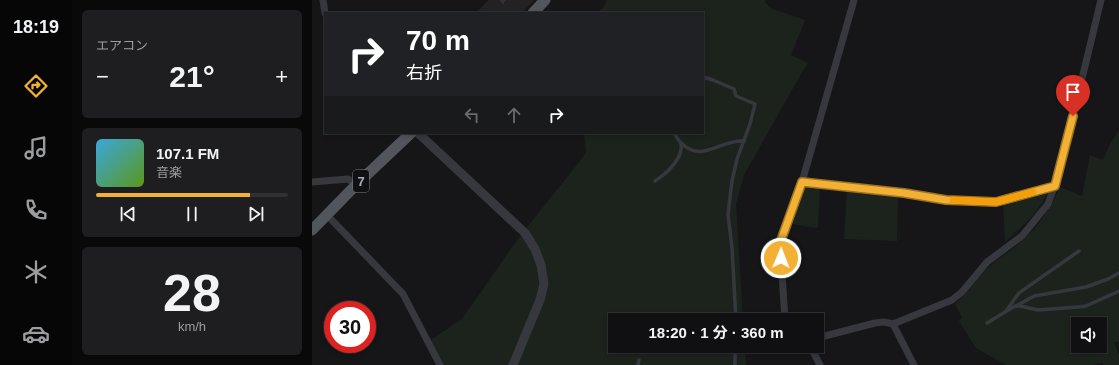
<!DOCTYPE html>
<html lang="ja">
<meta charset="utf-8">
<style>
:root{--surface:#101012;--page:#1e1e20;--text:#f1f3f6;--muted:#9c9d9f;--line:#303032;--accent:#f2b134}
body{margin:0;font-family:Arial,"Noto Sans JP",sans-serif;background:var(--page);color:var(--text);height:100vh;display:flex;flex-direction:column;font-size:15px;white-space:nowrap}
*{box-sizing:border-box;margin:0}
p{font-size:13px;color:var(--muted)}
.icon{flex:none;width:22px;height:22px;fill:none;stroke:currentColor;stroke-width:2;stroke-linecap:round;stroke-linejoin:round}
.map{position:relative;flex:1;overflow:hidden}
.drawer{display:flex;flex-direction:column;gap:10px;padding:10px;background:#09090a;width:240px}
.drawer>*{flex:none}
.top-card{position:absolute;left:12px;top:12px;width:380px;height:122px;border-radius:0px;box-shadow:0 2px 6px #0003,0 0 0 1px var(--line);background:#202124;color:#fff;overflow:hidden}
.fabs{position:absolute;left:759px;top:317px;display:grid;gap:8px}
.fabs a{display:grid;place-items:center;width:36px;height:36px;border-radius:0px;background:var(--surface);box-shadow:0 2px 6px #0003,0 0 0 1px var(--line);font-size:20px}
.speed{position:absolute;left:12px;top:301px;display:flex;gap:8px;font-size:20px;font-weight:700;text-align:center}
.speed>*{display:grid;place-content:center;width:52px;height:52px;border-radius:50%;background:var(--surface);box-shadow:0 2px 6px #0003,0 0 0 1px var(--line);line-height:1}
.speed .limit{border:6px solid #d22;background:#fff;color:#111}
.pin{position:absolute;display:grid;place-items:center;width:34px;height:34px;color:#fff;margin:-41px -17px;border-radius:50% 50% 50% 0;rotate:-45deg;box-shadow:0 0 4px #0007}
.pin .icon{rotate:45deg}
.me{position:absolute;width:44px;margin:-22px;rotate:1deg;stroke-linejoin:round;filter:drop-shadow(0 0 3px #0008)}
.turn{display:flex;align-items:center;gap:14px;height:84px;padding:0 16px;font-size:18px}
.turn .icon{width:52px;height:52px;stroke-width:2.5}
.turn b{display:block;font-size:28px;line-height:34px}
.lanes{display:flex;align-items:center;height:38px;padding:0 16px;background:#0003;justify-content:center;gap:20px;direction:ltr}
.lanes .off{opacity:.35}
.big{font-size:30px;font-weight:700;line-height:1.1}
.drawer .tile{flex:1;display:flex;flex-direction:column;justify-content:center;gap:6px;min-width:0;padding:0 14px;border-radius:6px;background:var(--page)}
.drawer .dial{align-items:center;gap:0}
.dial b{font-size:52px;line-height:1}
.song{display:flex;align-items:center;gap:12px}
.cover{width:48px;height:48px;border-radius:6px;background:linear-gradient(135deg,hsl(200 70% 55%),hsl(90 70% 35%))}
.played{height:4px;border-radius:2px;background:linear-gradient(90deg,var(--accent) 80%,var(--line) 80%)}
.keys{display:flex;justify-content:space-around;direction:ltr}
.heat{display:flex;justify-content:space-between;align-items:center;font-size:22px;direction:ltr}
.trip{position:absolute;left:296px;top:313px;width:216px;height:40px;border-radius:0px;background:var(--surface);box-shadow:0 2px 6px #0003,0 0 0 1px var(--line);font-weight:700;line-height:40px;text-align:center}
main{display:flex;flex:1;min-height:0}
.menu{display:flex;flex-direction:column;width:72px;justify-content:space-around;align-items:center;background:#060607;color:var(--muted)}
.menu .icon{width:28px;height:28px}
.menu .active{color:var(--accent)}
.menu b{font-size:18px;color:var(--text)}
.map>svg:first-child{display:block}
.built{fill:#222225}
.green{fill:#1c231d;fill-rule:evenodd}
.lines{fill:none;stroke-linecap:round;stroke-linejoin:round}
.service{stroke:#37383d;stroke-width:3.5}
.minor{stroke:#37383d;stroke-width:7}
.tertiary{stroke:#37383d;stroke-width:9}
.primary{stroke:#53555c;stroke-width:11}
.wall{fill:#323236}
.shaded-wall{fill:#212124}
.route-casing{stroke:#9d7322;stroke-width:10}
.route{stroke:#f2b134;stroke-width:7}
.slow{stroke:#f59e0b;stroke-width:7}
.labels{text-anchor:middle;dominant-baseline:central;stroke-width:4;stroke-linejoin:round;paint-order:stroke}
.shield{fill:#111113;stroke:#7b7e86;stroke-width:1}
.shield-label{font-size:13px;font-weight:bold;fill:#a8adb8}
</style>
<main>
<nav class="menu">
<b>18:19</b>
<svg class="icon active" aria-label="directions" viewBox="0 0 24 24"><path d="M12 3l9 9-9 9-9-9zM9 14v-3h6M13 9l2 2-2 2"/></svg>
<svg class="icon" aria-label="music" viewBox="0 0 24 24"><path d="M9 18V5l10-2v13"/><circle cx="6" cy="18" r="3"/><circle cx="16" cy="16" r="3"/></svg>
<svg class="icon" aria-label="phone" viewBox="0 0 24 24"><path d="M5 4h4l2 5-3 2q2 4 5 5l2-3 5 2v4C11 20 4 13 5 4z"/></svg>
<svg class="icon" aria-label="climate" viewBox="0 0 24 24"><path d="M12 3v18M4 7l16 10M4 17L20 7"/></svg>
<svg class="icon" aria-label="car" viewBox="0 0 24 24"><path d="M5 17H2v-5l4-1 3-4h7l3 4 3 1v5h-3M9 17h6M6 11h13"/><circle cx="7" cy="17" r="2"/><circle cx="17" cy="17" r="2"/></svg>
</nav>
<section class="drawer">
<div class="tile"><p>エアコン</p>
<div class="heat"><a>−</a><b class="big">21°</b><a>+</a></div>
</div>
<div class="tile">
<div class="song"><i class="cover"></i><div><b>107.1 FM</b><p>音楽</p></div></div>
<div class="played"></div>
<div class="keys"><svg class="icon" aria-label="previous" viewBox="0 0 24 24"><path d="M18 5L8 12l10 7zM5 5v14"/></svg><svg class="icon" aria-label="pause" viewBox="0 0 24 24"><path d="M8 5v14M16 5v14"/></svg><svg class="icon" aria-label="next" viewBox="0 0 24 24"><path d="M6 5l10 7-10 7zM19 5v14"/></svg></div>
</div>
<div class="tile dial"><b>28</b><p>km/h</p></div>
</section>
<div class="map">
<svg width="807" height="365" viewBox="0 0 807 365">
<rect width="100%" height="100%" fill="#161618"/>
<polygon class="built" points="177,0 222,0 210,13 164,13"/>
<g class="green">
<polygon points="295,0 453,0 453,2 460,9 493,20 479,55 496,63 489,74 432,175 424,204 431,320 303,320 303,346 433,346 434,365 130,365 117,341 150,319 208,236 272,156 274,152 272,133 391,133 391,13 285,13 292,7"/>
<path d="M807,130V342H802L807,355V365H792L790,363L781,365H694L664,348L647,321L650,317L643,304C656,293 664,279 676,268C686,258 699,251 710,241C726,227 740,207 748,187L770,196L778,155L791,160L798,144ZM766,324H788V346H766Z"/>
<polygon points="491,186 508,186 506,227 504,228 481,224"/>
<polygon points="535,189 586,194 585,241 532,239"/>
<polygon points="739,189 721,216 693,242 691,204 701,202"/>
</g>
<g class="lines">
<g class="service">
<polyline points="391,77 401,80 422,89 424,96 443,104 438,124 425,159 420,181 416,214 420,248 424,320"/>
<path d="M362,133C364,136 366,140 369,143C391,164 408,139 432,141"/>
<path d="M343,181C355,173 372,158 369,143"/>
<polyline points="704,306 722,296 774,287 796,279 807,273"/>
<polyline points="694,311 707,293 767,251"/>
<polyline points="675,323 703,306 708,306 726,310 766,307 774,306 807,291"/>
<polyline points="326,365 327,360"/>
<polyline points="423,365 423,346"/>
</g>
<g class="minor">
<polyline points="11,0 13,13"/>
<polyline points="0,182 36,179 44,185"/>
<polyline points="490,182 592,193 634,200 684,202 743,186"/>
<polyline points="15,215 91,294 128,365"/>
<polyline points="473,320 468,243 490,182 542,0"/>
<polyline points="505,338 563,323 572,322 581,324"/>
<polyline points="498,346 508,365"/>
<polyline points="602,365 581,324 640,300 650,292 675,262 710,236 736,204 747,174 789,0"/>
</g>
<polyline class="tertiary" points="106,133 213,233 223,249 229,265 232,284 228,300 201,365"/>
<g class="primary">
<polyline points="221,13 233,0"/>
<polyline points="0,230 44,185 99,133"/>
</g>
</g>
<polygon class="wall" points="187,0 197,0 192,5"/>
<polygon class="shaded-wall" points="194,0 197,0 192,5 192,2"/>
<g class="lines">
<g class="route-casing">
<polyline id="route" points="469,258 468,243 490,182 592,193 634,200 684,202 743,186 761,116"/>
</g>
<use href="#route" class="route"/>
<polyline class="slow" points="641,200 684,202 721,192"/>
</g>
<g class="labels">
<rect class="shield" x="41" y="170" width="16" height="22" rx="3"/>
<g class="shield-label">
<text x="49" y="181">7</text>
</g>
</g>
</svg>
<div class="fabs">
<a><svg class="icon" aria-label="sound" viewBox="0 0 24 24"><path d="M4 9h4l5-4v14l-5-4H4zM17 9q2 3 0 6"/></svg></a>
</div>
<div class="speed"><div class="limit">30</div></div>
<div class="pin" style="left:761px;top:116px;background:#d93025"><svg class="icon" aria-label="arrive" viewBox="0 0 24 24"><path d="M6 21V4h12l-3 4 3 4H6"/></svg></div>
<svg class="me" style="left:469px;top:258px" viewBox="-20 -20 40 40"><circle r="17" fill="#f2b134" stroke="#fff" stroke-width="3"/><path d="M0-11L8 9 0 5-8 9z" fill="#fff"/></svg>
<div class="trip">18:20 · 1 分 · 360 m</div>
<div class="top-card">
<div class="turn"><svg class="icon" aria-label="right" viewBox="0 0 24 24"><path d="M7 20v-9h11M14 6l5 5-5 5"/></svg><div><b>70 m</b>右折</div></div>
<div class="lanes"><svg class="icon off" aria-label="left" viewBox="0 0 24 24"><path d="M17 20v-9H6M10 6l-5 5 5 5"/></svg><svg class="icon off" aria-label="ahead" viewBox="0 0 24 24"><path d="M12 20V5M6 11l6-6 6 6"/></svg><svg class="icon" aria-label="right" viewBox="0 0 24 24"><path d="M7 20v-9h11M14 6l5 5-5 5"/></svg></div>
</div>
</div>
</main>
